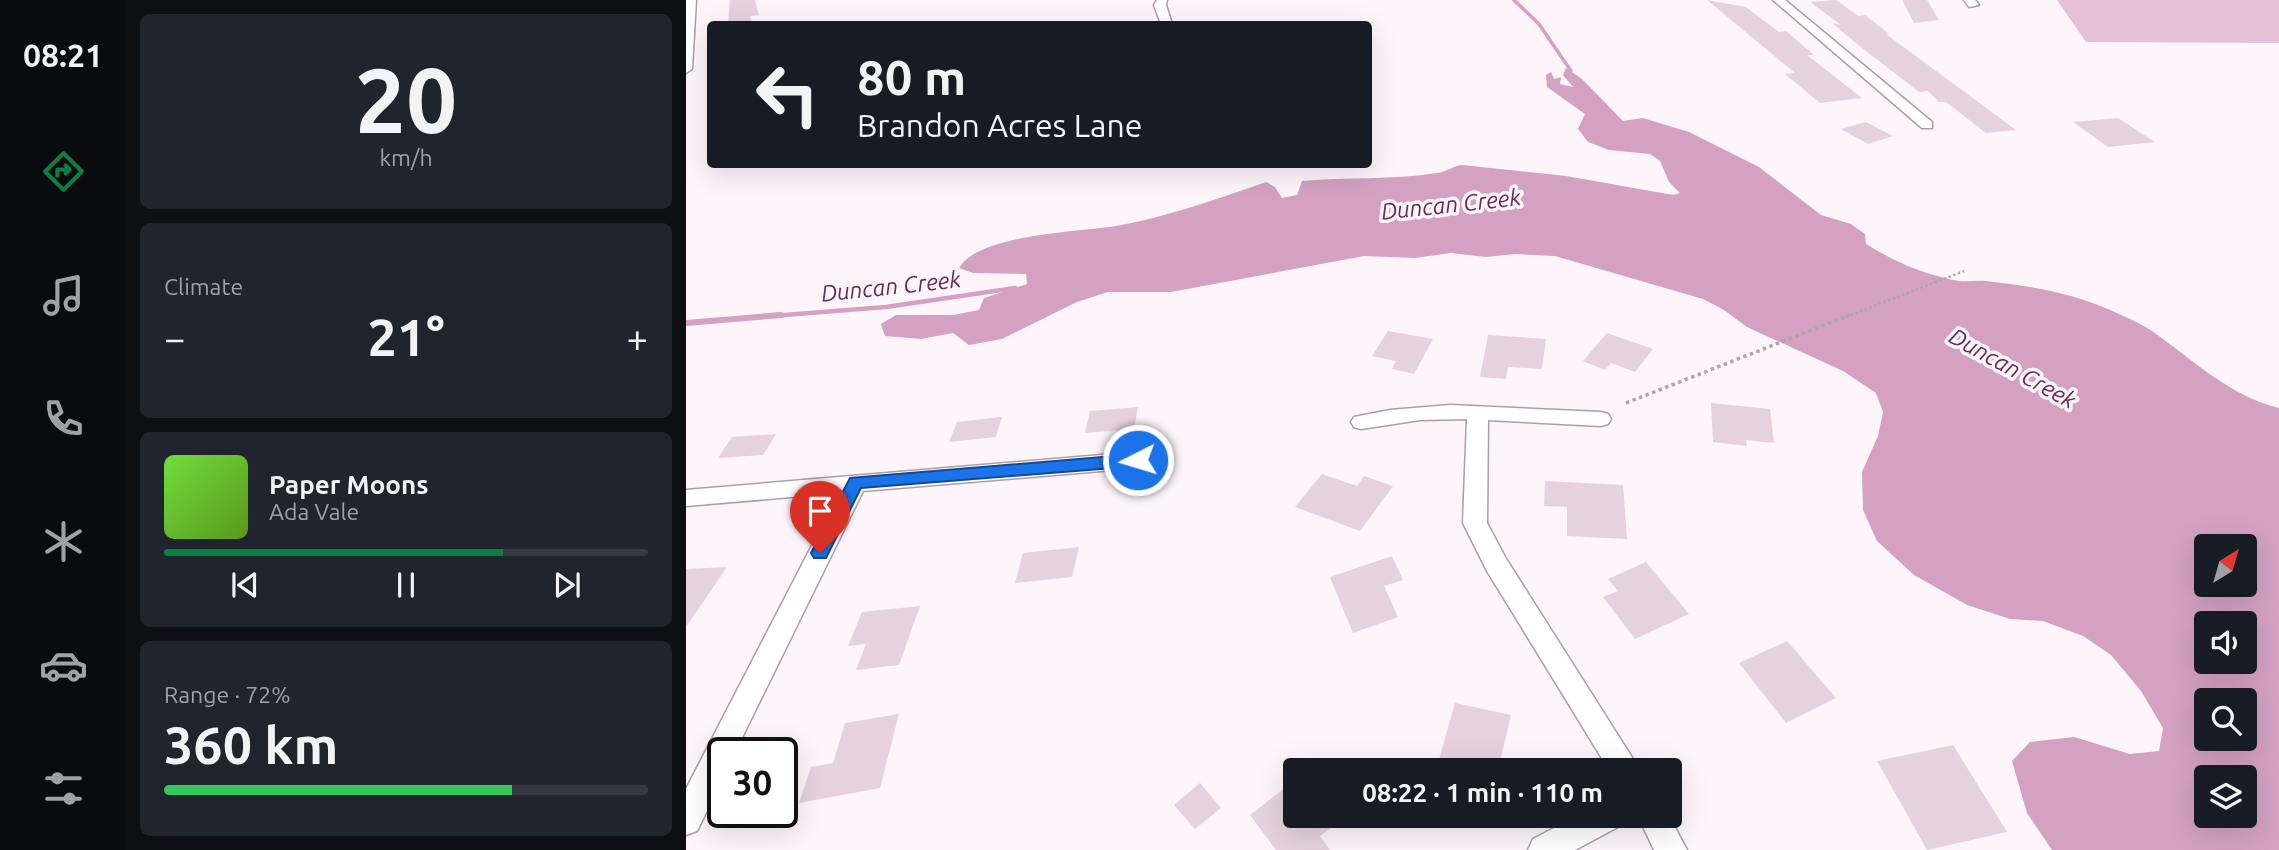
<!DOCTYPE html>
<meta charset="utf-8">
<style>
:root{--surface:#171b24;--page:#20242c;--text:#f1f3f6;--muted:#9ea1a6;--line:#363941;--accent:#0b8043}
body{margin:0;font-family:Ubuntu,sans-serif;background:var(--page);color:var(--text);height:100vh;display:flex;flex-direction:column;font-size:26px;white-space:nowrap}
*{box-sizing:border-box;margin:0}
p{font-size:23px;color:var(--muted)}
.icon{flex:none;width:38px;height:38px;fill:none;stroke:currentColor;stroke-width:2;stroke-linecap:round;stroke-linejoin:round}
.map{position:relative;flex:1;overflow:hidden}
.details{display:flex;flex-direction:column;gap:14px;padding:14px;background:#0d0f14;width:560px}
.details>*{flex:none}
.top-card{position:absolute;left:21px;top:21px;width:665px;height:147px;border-radius:7px;box-shadow:0 7px 28px #0002;background:#171b24;color:var(--text);overflow:hidden}
.needle{width:46px;rotate:37deg}
.buttons{position:absolute;left:1508px;top:534px;display:grid;gap:14px}
.buttons a{display:grid;place-items:center;width:63px;height:63px;border-radius:7px;background:var(--surface);box-shadow:0 7px 28px #0002;font-size:35px}
.speed{position:absolute;left:21px;top:737px;display:flex;gap:14px;font-size:35px;font-weight:700;text-align:center}
.speed>*{display:grid;place-content:center;width:91px;height:91px;border-radius:50%;background:var(--surface);box-shadow:0 7px 28px #0002;line-height:1}
.speed .limit{border:4px solid #111;border-radius:10px;background:#fff;color:#111}
.pin{position:absolute;display:grid;place-items:center;width:60px;height:60px;color:#fff;margin:-72px -30px;border-radius:50% 50% 50% 0;rotate:-45deg;box-shadow:0 0 7px #0007}
.pin .icon{rotate:45deg}
.me{position:absolute;width:77px;margin:-38px;rotate:265deg;stroke-linejoin:round;filter:drop-shadow(0 0 5px #0008)}
.turn{display:flex;align-items:center;gap:24px;height:147px;padding:0 35px;font-size:32px}
.turn .icon{width:91px;height:91px;stroke-width:2.5}
.turn b{display:block;font-size:49px;line-height:60px}
.big{font-size:52px;font-weight:700;line-height:1.1}
.details .tile{flex:1;display:flex;flex-direction:column;justify-content:center;gap:10px;min-width:0;padding:0 24px;border-radius:10px;background:var(--page)}
.details .dial{align-items:center;gap:0}
.dial b{font-size:91px;line-height:1}
.song{display:flex;align-items:center;gap:21px}
.cover{width:84px;height:84px;border-radius:10px;background:linear-gradient(135deg,hsl(100 70% 55%),hsl(90 70% 35%))}
.played{height:7px;border-radius:4px;background:linear-gradient(90deg,var(--accent) 70%,var(--line) 70%)}
.keys{display:flex;justify-content:space-around;direction:ltr}
.heat{display:flex;justify-content:space-between;align-items:center;font-size:38px;direction:ltr}
.charge{height:10px;border-radius:5px;background:linear-gradient(90deg,#34c759 72%,var(--line) 0)}
.trip{position:absolute;left:597px;top:758px;width:399px;height:70px;border-radius:7px;background:var(--surface);box-shadow:0 7px 28px #0002;font-weight:700;line-height:70px;text-align:center}
main{display:flex;flex:1;min-height:0}
.menu{display:flex;flex-direction:column;width:126px;justify-content:space-around;align-items:center;background:#090b0e;color:var(--muted)}
.menu .icon{width:49px;height:49px}
.menu .active{color:var(--accent)}
.menu b{font-size:32px;color:var(--text)}
.map>svg:first-child{display:block}
.green{fill:#e5c1d8}
.water{fill:#d4a1c2;fill-rule:evenodd}
.lines{fill:none;stroke-linecap:round;stroke-linejoin:round}
.stream-far2{stroke:#d4a1c2;stroke-width:3.5}
.stream-far1{stroke:#d4a1c2;stroke-width:4.5}
.stream{stroke:#d4a1c2;stroke-width:6}
.building{fill:#e5d2de}
.minor-casing{stroke:#af9ca8;stroke-width:3}
.path-far1{stroke:#aea6ab;stroke-width:2.5;stroke-dasharray:2.5 2.5;stroke-linecap:butt}
.path{stroke:#aea6ab;stroke-width:3.5;stroke-dasharray:3.5 3.5;stroke-linecap:butt}
.minor{fill:#fff;fill-rule:evenodd}
.route{fill:#1a73e8;stroke:#114b97;stroke-width:2}
.labels{text-anchor:middle;dominant-baseline:central;stroke-width:7;stroke-linejoin:round;paint-order:stroke}
.water-label{font-size:23px;font-style:italic;fill:#682b57;stroke:#fdf5fa}
</style>
<main>
<nav class="menu">
<b>08:21</b>
<svg class="icon active" aria-label="directions" viewBox="0 0 24 24"><path d="M12 3l9 9-9 9-9-9zM9 14v-3h6M13 9l2 2-2 2"/></svg>
<svg class="icon" aria-label="music" viewBox="0 0 24 24"><path d="M9 18V5l10-2v13"/><circle cx="6" cy="18" r="3"/><circle cx="16" cy="16" r="3"/></svg>
<svg class="icon" aria-label="phone" viewBox="0 0 24 24"><path d="M5 4h4l2 5-3 2q2 4 5 5l2-3 5 2v4C11 20 4 13 5 4z"/></svg>
<svg class="icon" aria-label="climate" viewBox="0 0 24 24"><path d="M12 3v18M4 7l16 10M4 17L20 7"/></svg>
<svg class="icon" aria-label="car" viewBox="0 0 24 24"><path d="M5 17H2v-5l4-1 3-4h7l3 4 3 1v5h-3M9 17h6M6 11h13"/><circle cx="7" cy="17" r="2"/><circle cx="17" cy="17" r="2"/></svg>
<svg class="icon" aria-label="filters" viewBox="0 0 24 24"><path d="M4 7h16M4 17h16"/><circle cx="9" cy="7" r="2"/><circle cx="15" cy="17" r="2"/></svg>
</nav>
<section class="details">
<div class="tile dial"><b>20</b><p>km/h</p></div>
<div class="tile"><p>Climate</p>
<div class="heat"><a>−</a><b class="big">21°</b><a>+</a></div>
</div>
<div class="tile">
<div class="song"><i class="cover"></i><div><b>Paper Moons</b><p>Ada Vale</p></div></div>
<div class="played"></div>
<div class="keys"><svg class="icon" aria-label="previous" viewBox="0 0 24 24"><path d="M18 5L8 12l10 7zM5 5v14"/></svg><svg class="icon" aria-label="pause" viewBox="0 0 24 24"><path d="M8 5v14M16 5v14"/></svg><svg class="icon" aria-label="next" viewBox="0 0 24 24"><path d="M6 5l10 7-10 7zM19 5v14"/></svg></div>
</div>
<div class="tile"><p>Range · 72%</p><b class="big">360 km</b><div class="charge"></div></div>
</section>
<div class="map">
<svg width="1593" height="850" viewBox="0 0 1593 850">
<rect width="100%" height="100%" fill="#fdf5fa"/>
<polygon class="green" points="1371,0 1593,0 1593,43 1400,42"/>
<path class="water" d="M880,68L896,79L937,121L957,118L1003,132L1073,167L1135,215L1165,224L1179,234L1180,244C1209,262 1239,275 1273,281C1282,282 1291,280 1300,281C1342,286 1385,292 1424,310C1438,316 1454,323 1466,331C1507,360 1544,396 1593,408V850H1366L1341,813L1326,761L1344,742L1388,737L1444,754L1473,751L1477,728L1455,691L1425,655L1397,636L1357,621L1324,619L1281,605L1228,575L1191,541L1177,510L1176,472L1192,436L1197,412L1190,393L1157,371L1061,327L1038,310L1017,299L869,256L829,254L800,257L765,253L729,258L678,256L485,292H422L391,302L316,339L283,345L267,333L235,339L199,336L195,324L210,315H267L293,310L298,298L341,284L340,274L287,273L273,268C292,234 394,232 430,226C481,217 531,199 580,182L589,187L596,198L611,195L616,181C660,177 706,180 751,173C760,172 767,166 776,165L880,176L987,195L994,193L983,182L974,161L964,154L923,150L902,142L892,129L899,114L861,87L860,75L865,72L868,79L875,77L874,84L887,87L877,75ZM1521,546H1559V584H1521ZM1521,623H1559V662H1521ZM1521,700H1559V738H1521ZM1521,777H1559V816H1521Z"/>
<g class="lines">
<polyline class="stream-far2" points="828,0 853,24 885,71"/>
<polyline class="stream-far1" points="73,317 200,307 329,288"/>
<polyline class="stream" points="0,323 95,315"/>
</g>
<g class="building">
<polygon points="44,0 69,0 73,15 64,16 66,24 42,24"/>
<polygon points="1021,0 1060,7 1093,32 1100,31 1128,55 1121,55 1176,98 1134,103 1099,74 1109,73"/>
<polygon points="1150,0 1172,16 1179,15 1203,34 1200,34 1330,130 1300,133 1260,102 1253,102 1242,91 1233,92 1171,44 1146,23 1155,25 1124,2"/>
<polygon points="1216,0 1241,0 1253,20 1228,23"/>
<polygon points="1432,118 1469,142 1422,147 1387,122"/>
<polygon points="1180,122 1207,136 1182,144 1155,129"/>
<polygon points="702,331 747,339 728,374 706,369 710,361 686,356"/>
<polygon points="921,333 967,349 949,372 925,363 919,370 897,361"/>
<polygon points="802,335 860,339 856,369 822,367 820,379 794,377"/>
<polygon points="1025,403 1084,409 1088,443 1060,440 1061,446 1027,442"/>
<polygon points="452,407 448,429 399,433 404,411"/>
<polygon points="316,417 310,437 263,442 271,422"/>
<polygon points="90,434 77,455 32,458 46,437"/>
<polygon points="636,474 671,486 678,476 707,486 674,531 609,507"/>
<polygon points="859,481 937,485 941,539 881,536 881,507 858,506"/>
<polygon points="393,547 386,577 329,583 337,553"/>
<polygon points="706,556 717,580 698,586 712,617 667,633 644,577"/>
<polygon points="960,562 1003,614 949,639 917,597 932,591 922,579"/>
<polygon points="41,567 0,627 0,569"/>
<polygon points="234,606 213,665 170,670 180,644 162,646 176,612"/>
<polygon points="1101,641 1150,698 1100,723 1053,663"/>
<polygon points="769,703 825,715 812,770 750,770"/>
<polygon points="213,714 194,788 113,803 125,767 147,763 159,723"/>
<polygon points="1267,745 1321,832 1241,850 1191,761"/>
<polygon points="609,780 609,816 660,816 634,836 644,850 590,850 564,815"/>
<polygon points="514,783 535,808 509,829 488,805"/>
</g>
<g class="lines">
<g class="minor-casing">
<g id="minor">
<polygon points="0,0 10,0 6,69 0,73"/>
<polygon points="471,0 481,0 480,5 486,24 475,24 468,5"/>
<polygon points="1087,0 1099,0 1246,122 1246,128 1236,128"/>
<polygon points="1278,0 1289,0 1293,5 1283,7"/>
<polygon points="764,405 915,412 922,414 925,419 922,424 915,426 802,420 801,523 819,557 954,770 923,770 801,571 777,523 781,419 734,420 675,429 668,427 665,422 668,417 704,410"/>
<polygon points="451,452 459,455 462,460 459,465 451,468 177,491 49,752 37,752 37,778 11,831 0,835 0,789 153,493 0,506 0,490"/>
<polygon points="891,816 936,816 932,827 889,850 842,850 847,839"/>
<polygon points="952,816 983,816 1001,850 968,850"/>
</g>
</g>
<polyline class="path-far1" points="1160,317 1278,271"/>
<polyline class="path" points="940,403 1164,315"/>
<use href="#minor" class="minor"/>
</g>
<polygon class="route" points="452,454 460,460 452,466 175,488 140,558 128,558 125,553 164,478"/>
<g class="labels">
<g class="water-label">
<text transform="translate(765 204) rotate(-6)">Duncan Creek</text>
<text transform="translate(205 286) rotate(-6)">Duncan Creek</text>
<text transform="translate(1327 368) rotate(29)">Duncan Creek</text>
</g>
</g>
</svg>
<div class="buttons">
<a><svg class="needle" viewBox="-14 -14 28 28"><path d="M0-13l5 13h-10z" fill="#e53935"/><path d="M0 13l5-13h-10z" fill="#9ea1a6"/></svg></a>
<a><svg class="icon" aria-label="sound" viewBox="0 0 24 24"><path d="M4 9h4l5-4v14l-5-4H4zM17 9q2 3 0 6"/></svg></a>
<a><svg class="icon" aria-label="search" viewBox="0 0 24 24"><circle cx="10" cy="10" r="6"/><path d="M15 15l6 6"/></svg></a>
<a><svg class="icon" aria-label="layers" viewBox="0 0 24 24"><path d="M12 4l9 5-9 5-9-5zM3 14l9 5 9-5"/></svg></a>
</div>
<div class="speed"><div class="limit">30</div></div>
<div class="pin" style="left:134px;top:553px;background:#d93025"><svg class="icon" aria-label="arrive" viewBox="0 0 24 24"><path d="M6 21V4h12l-3 4 3 4H6"/></svg></div>
<svg class="me" style="left:452px;top:460px" viewBox="-20 -20 40 40"><circle r="17" fill="#1a73e8" stroke="#fff" stroke-width="3"/><path d="M0-11L8 9 0 5-8 9z" fill="#fff"/></svg>
<div class="trip">08:22 · 1 min · 110 m</div>
<div class="top-card">
<div class="turn"><svg class="icon" aria-label="left" viewBox="0 0 24 24"><path d="M17 20v-9H6M10 6l-5 5 5 5"/></svg><div><b>80 m</b>Brandon Acres Lane</div></div>
</div>
</div>
</main>
